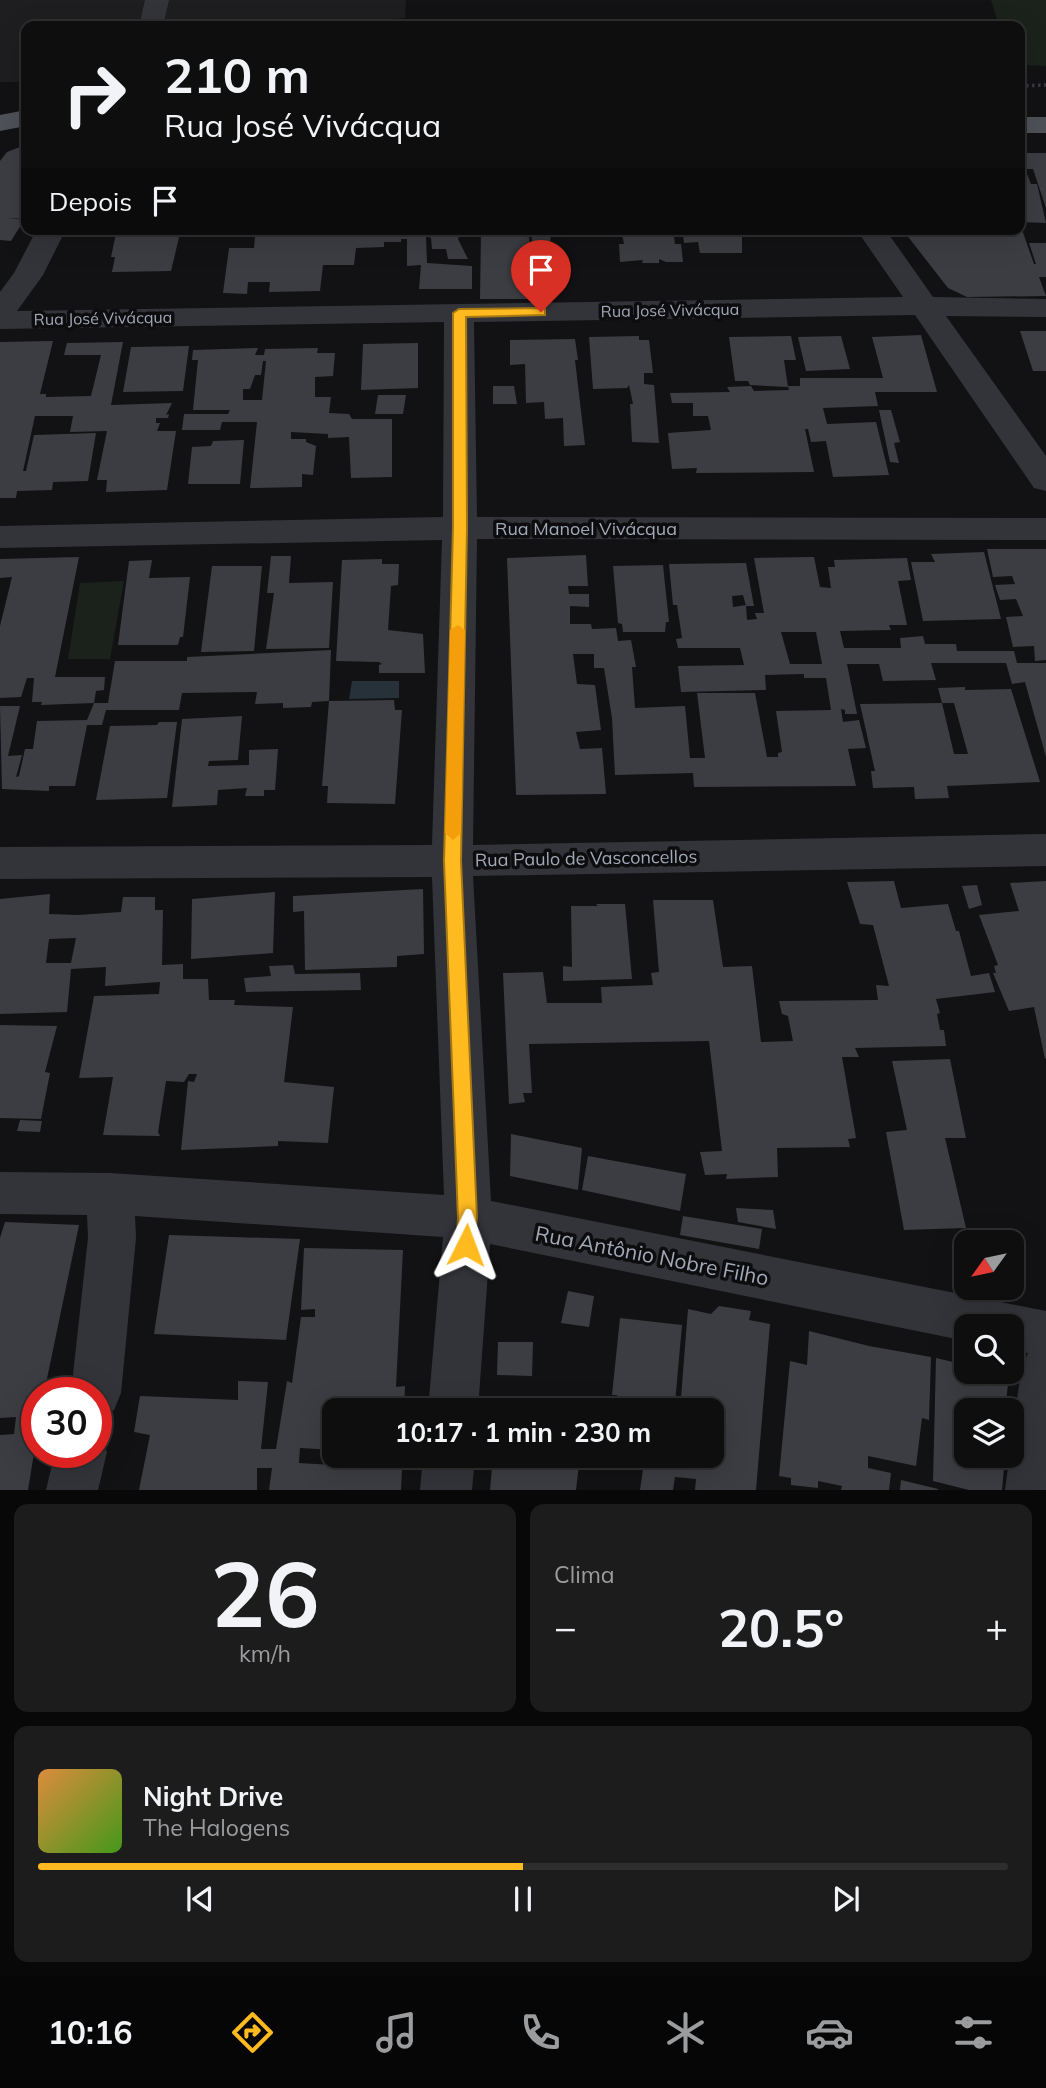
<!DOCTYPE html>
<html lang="pt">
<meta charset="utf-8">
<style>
:root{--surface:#0e0e0f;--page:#1c1c1d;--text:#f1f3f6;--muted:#9b9c9e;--line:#2e2e2f;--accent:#ffba1f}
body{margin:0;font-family:Mulish,sans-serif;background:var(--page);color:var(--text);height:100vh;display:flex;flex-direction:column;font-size:26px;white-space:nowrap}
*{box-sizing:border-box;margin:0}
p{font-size:23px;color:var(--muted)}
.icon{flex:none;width:38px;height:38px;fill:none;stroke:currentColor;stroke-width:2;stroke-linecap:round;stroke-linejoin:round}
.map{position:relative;height:1490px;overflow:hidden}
.panel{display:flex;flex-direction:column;gap:14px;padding:14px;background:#080808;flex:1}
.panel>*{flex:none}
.hud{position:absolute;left:21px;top:21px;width:1004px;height:214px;border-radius:14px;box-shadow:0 7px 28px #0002,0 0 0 2px var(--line);background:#0e0e0f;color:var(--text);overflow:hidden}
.needle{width:46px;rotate:237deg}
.controls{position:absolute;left:954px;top:1230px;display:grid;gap:14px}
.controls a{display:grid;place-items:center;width:70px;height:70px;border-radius:14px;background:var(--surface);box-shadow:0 7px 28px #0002,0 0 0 2px var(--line);font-size:35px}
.speed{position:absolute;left:21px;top:1377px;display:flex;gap:14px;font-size:35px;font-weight:700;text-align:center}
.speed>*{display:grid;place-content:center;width:91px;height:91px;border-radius:50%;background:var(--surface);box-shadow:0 7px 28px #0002,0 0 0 2px var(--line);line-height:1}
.speed .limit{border:10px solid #d22;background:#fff;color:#111}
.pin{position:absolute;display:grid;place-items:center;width:60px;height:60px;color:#fff;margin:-72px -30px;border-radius:50% 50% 50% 0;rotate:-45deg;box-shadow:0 0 7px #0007}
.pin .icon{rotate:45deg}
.me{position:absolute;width:77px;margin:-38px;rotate:3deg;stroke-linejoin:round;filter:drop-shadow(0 0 5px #0008)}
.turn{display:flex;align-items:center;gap:24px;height:147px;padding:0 28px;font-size:32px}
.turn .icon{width:91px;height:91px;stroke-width:2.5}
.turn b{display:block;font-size:49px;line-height:60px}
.then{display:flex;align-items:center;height:66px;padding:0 28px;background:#0003;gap:14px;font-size:26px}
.big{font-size:52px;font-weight:700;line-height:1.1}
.panel .card{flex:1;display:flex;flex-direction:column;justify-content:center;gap:10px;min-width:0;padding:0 24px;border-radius:14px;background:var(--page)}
.panel .dial{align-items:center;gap:0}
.dial b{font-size:91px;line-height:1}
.song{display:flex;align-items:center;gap:21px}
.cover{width:84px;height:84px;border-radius:10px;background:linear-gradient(135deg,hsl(30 70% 55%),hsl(100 70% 35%))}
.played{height:7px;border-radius:4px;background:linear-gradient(90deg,var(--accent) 50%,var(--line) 50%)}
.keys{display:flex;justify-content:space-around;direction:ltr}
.heat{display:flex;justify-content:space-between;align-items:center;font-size:38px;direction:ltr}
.panel .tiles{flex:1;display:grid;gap:14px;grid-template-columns:1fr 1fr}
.card:last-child{grid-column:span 2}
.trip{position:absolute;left:322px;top:1398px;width:402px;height:70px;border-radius:14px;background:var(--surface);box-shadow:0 7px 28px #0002,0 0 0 2px var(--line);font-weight:700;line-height:70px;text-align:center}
.menu{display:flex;height:112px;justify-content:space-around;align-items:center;background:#060606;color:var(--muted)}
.menu .icon{width:49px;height:49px}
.menu .selected{color:var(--accent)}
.menu b{font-size:32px;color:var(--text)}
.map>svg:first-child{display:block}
.built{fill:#1e1e21}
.green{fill:#1a221b}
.water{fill:#273139}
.building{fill:#3c3d42;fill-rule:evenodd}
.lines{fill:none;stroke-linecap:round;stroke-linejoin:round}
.path{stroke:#393b41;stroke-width:3.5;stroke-dasharray:2.5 3.5;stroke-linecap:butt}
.minor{fill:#33343a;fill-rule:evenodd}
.major{fill:#4f5159;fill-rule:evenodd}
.route{fill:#ffba1f;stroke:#a67914;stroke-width:2}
.slow{fill:#f59e0b}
.labels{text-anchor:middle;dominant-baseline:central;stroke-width:7;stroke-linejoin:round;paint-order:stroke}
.far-street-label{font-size:16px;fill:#a2a8b6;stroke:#0d0d0f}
.street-label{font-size:18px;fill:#a2a8b6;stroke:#0d0d0f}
.near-street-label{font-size:21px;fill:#a2a8b6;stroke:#0d0d0f}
</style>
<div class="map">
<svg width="1046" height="1490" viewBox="0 0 1046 1490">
<rect width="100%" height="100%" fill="#121214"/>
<polygon class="built" points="0,0 406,0 405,18 292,26 26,26 26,82 0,82"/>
<g class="green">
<polygon points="991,0 1046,0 1046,66 1020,65 1020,26 999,26"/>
<polygon points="124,581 110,659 68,659 80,583"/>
</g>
<polygon class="water" points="352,681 399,681 399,698 349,699"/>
<g class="building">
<polygon points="20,147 26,147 26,219 8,218 24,220 11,241 0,240 0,161 7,152"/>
<polygon points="1025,153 1046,153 1046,208 1033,169 1025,169 1031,184 1037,184 1046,223 1020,222 1020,158 1026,158"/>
<polygon points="1020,224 1034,264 1036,264 1029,243 1046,243 1046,277 1039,277 1046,296 967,297 948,288 902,229 1020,229"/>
<polygon points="117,229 181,229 171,271 112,272 115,257 111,257"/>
<polygon points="231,229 423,229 423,233 425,229 550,229 551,252 531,251 532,235 529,235 532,278 529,278 532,296 530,299 480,299 481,233 461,232 458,239 468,259 448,259 446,249 432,249 431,238 426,236 427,263 472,266 472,289 419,289 421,265 407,266 407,239 401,239 401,242 384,242 384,247 356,248 354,265 323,265 320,291 269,292 270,282 248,282 247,294 223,293 229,248 254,248 255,237 230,237"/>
<polygon points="621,229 673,229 675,244 681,244 683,262 666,262 659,259 659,263 642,263 643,260 620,262 619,244 624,244"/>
<polygon points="682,229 742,229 742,253 700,253 698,242 684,243"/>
<polygon points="1020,331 1046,331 1046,371 1033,371"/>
<polygon points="921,335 937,392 875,392 878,406 823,408 827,424 876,422 889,475 833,477 826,441 811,442 808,429 805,429 814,472 696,473 697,468 672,469 668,433 711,430 708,416 693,416 693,403 672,403 670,393 730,392 727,387 751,386 754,391 789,390 788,386 800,386 800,378 883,378 872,337"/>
<polygon points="639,336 639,340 649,340 653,373 644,373 644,384 654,385 659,443 632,442 630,404 633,404 629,385 627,388 593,389 589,337"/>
<polygon points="791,336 796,360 784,360 788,387 750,385 748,381 735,381 729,337"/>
<polygon points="841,336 850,369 806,371 798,337"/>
<polygon points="575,339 578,360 575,360 585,445 564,446 563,418 545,419 544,402 526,403 525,364 510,365 510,340"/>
<polygon points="53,341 40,394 46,394 46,397 91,396 101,355 64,355 67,343 123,342 111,405 172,403 166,415 169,414 168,418 156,418 156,423 160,423 157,431 176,431 167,490 106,492 107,480 97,480 107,431 70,432 73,416 35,416 23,471 26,471 34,435 96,433 88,481 53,482 52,490 17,491 16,498 0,498 0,342"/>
<polygon points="418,343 418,388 361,390 363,344"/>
<polygon points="189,346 183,391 123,392 131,347"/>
<path d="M258,348L255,355H264L265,349L318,348L317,353H335L333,376L315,377V397H331L329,413L349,414L352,419H392V477L351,478L349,437L328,438V434L291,432V439H306V442L316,446L313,475L302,474V487L250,488L257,422H222L220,430H182L184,414H228L230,410H193L198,360H192L193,350ZM263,361H266L262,400H243V389H250L255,375H261Z"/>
<polygon points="493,386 514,386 517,404 493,404"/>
<polygon points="378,395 406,395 403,414 375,414"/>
<polygon points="879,410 891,410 900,442 894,443 899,463 890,462"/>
<polygon points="244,440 240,484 188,484 192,447 211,446 213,441"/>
<polygon points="987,549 1046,549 1046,660 1035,661 1034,646 1013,647 1006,617 1023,616 1016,599 1000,600 995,585 1015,584 1012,576 993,577"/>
<polygon points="984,552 1001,619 923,621 911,562 935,562 931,554"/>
<path d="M586,555L588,586H568L569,594H589V607L570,606V624H591L592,629L616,628L618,641L631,640L636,667H632L635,708L685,706L690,758H705L697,693H755L767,757H778V753L782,752L776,711L831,710L826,678H804V674L765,675L766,690L681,692L678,666L744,665L740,648H678L676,639L682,638L677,605H673L669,564L746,563L754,606H746L743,595L732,596L733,607L746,605L747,620L757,619L755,613H764L754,558L814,557L820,587L831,588L828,567H835L834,560L907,558L911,580L898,581L907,625H889L891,630L840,631L844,648H901L900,638L923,636L925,644H956L957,651H1014L1017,663H1046V757L1025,682L1012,684L1006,663H931L936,680L883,681L879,664H847L857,714H845V710L841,709L843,722L859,720L866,748L848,749L856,786L694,787L693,773L615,775L612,718L604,668H594V654H573L577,684L595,685L601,730L576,732L580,749L602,748L606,794L516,795L507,558ZM781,632H816L822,664H790Z"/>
<polygon points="271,556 291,556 289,583 333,582 329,648 266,649 274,593 267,593"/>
<polygon points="79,557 55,677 105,677 104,690 96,691 94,703 41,705 42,702 32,702 34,678 27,678 21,697 0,698 0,626 12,577 0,578 0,559"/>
<polygon points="382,559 382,564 399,564 398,585 391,586 388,630 423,634 425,673 379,673 379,665 382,664 379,662 336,661 342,560"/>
<polygon points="152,560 149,578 190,577 183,637 180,637 178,645 118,645 129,561"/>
<polygon points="663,565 669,622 666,622 665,632 623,632 622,624 618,623 613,566"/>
<polygon points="212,566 262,566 254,651 201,652"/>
<polygon points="331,650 329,701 394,700 395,710 402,710 395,804 327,803 328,786 322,786 329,701 312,702 311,707 283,708 283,703 255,704 257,692 182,693 179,710 106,710 102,725 87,725 75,786 49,786 49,791 2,789 0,706 20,706 8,756 22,755 16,777 19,776 25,749 33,749 37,721 87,720 94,703 108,703 115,661 187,661 187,657"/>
<polygon points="965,687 965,690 1011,689 1040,782 947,786 949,798 915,799 914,787 873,788 871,771 875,771 860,704 942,703 954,754 968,754 954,703 942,703 938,688"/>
<polygon points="242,716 238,760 209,761 208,766 249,765 249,750 278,749 275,790 264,790 264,796 245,796 247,788 218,790 217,805 172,807 182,719"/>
<polygon points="159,722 177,722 167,798 96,800 110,726 157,725"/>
<polygon points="894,881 901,908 948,904 956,931 959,931 971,976 989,973 995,992 936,999 940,1013 937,1014 940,1030 944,1030 946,1046 855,1048 859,1057 842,1057 856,1138 848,1139 850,1147 777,1148 778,1177 726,1179 727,1174 705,1175 700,1152 722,1151 709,1041 529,1044 532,1093 523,1093 525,1102 509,1104 503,973 543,972 547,1003 602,1003 601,987 653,985 651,973 659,972 653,900 713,900 723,967 752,966 761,1042 793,1041 788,1016 782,1014 779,1001 878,1000 876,985 889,986 873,925 860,924 847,882"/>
<polygon points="1046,881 1046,1058 1045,1059 1034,1007 1009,1011 993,973 996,973 994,966 998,965 979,915 1019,911 1010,883"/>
<polygon points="977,885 982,905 969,909 962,886"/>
<polygon points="423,889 424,954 397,956 397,967 305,970 304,911 293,912 293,896"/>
<polygon points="275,892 273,953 191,959 192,899"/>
<path d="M50,894L49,914L78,915L121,912L123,897H155V910H163L162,965L183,964V979H208L209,1000H235L234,1005L293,1007L284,1082L334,1087L328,1143L278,1141V1146L181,1150L188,1081L194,1082L197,1074H189L184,1082L166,1081L158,1132L160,1136L103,1135L113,1077L79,1078L94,996L159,994L160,982L105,986L106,967L71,969L67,1012L0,1014V899ZM76,938L71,963H46L49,939Z"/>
<polygon points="596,904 625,904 632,979 563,981 563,966 572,967 571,906 598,906"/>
<polygon points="293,965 295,974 360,973 361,990 246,992 244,978 271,976 269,966"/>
<polygon points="0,1025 57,1026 45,1072 50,1073 41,1119 0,1118"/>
<polygon points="950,1059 966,1138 945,1138 966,1228 904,1230 886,1132 907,1130 892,1061"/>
<polygon points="20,1120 42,1121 40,1132 17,1131"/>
<polygon points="511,1134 582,1148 578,1190 510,1176"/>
<polygon points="588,1156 686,1174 680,1211 582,1190"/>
<polygon points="736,1208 773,1210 776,1229 738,1222"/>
<polygon points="683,1216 762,1229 759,1249 680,1235"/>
<polygon points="5,1222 79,1225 44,1393 37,1393 37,1435 28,1490 0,1490 0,1435 14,1434 16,1417 0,1418 0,1238"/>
<polygon points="169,1235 300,1239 286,1340 154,1334"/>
<polygon points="304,1248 403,1250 396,1387 405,1386 404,1410 334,1410 334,1450 300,1448 299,1463 402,1469 401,1490 269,1490 272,1468 257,1468 257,1490 139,1490 150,1435 134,1432 140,1396 238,1400 238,1381 268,1382 261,1449 276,1449 287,1381 292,1383 301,1317 315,1317 315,1309 301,1310"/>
<polygon points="568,1291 594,1296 589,1327 561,1323"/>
<polygon points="719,1306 751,1311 749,1320 770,1324 756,1490 695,1490 696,1479 675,1477 673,1490 640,1490 645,1456 712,1456 712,1410 680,1410 688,1309 711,1314"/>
<polygon points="620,1318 682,1325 675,1403 649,1399 647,1410 615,1410 617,1395 612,1395"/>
<polygon points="809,1331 869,1346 931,1357 929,1420 922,1418 916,1466 868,1456 868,1468 891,1473 889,1490 841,1490 842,1486 818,1481 818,1488 791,1485 791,1478 779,1476 790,1361 807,1365"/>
<polygon points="498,1342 533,1342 532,1376 497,1375"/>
<polygon points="936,1358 966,1365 966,1372 994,1372 1009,1376 1005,1410 966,1410 966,1456 1005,1456 1002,1490 969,1490 933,1481"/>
<polygon points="493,1456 580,1456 576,1490 490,1490"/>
<polygon points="901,1480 938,1489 938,1490 900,1490"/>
</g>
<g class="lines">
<polyline class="path" points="1020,86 1046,85"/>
<g class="minor">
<polygon points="145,0 169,0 163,26 139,26"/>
<polygon points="37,229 66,229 43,275 17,311 903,297 856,229 885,229 933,297 1046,299 1046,317 946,316 1046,456 1046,491 1034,488 915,315 474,322 477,517 1046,518 1046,540 477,539 473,845 1046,834 1046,866 473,876 491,1201 1046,1311 1046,1490 1005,1490 1021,1370 1028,1353 1012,1350 1012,1326 966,1326 966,1341 490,1244 478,1410 428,1410 443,1237 135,1216 136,1238 121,1393 114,1410 96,1417 96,1393 71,1393 88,1238 87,1215 0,1214 0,1172 110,1173 444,1195 432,877 0,879 0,847 432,845 442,540 0,548 0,526 443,517 444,322 0,329 0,292 14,273"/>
<polygon points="96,1433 107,1452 98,1490 46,1490 55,1452 96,1452"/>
<polygon points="423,1456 475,1456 472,1490 420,1490"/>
</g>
<g class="major">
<polygon points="26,110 26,126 0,131 0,115"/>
<rect x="1020" y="117" width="26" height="16"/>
</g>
</g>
<polygon class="route" points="541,308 545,309 545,315 466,317 467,528 461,861 477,1218 472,1252 466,1254 459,1252 456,1245 458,1218 444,861 453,528 453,313 459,309"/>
<polygon class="slow" points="458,625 465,630 461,833 453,840 445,833 450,630"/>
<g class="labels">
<g class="far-street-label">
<text transform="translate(670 310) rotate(-1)">Rua José Vivácqua</text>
<text transform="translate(103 318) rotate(-1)">Rua José Vivácqua</text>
</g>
<g class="street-label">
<text x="586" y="528">Rua Manoel Vivácqua</text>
<text transform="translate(586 858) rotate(-1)">Rua Paulo de Vasconcellos</text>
</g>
<g class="near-street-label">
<text transform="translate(652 1255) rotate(11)">Rua Antônio Nobre Filho</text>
</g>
</g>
</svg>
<div class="controls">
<a><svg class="needle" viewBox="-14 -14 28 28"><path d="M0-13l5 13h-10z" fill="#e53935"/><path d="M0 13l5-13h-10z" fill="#9b9c9e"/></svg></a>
<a><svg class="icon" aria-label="search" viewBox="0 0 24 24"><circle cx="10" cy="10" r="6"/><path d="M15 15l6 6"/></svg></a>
<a><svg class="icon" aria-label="layers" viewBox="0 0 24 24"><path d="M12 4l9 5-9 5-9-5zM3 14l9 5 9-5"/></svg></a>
</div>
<div class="speed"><div class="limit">30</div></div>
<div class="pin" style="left:541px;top:312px;background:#d93025"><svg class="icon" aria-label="arrive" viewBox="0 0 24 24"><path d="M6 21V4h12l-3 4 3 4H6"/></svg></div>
<svg class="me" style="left:466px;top:1245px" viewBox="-20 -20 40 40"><path d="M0-17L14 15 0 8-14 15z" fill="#ffba1f" stroke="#fff" stroke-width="4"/></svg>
<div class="trip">10:17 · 1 min · 230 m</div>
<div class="hud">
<div class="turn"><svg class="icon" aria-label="right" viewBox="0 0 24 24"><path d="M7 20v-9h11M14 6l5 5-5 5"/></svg><div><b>210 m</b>Rua José Vivácqua</div></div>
<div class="then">Depois<svg class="icon" aria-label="arrive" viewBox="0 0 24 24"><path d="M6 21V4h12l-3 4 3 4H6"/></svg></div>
</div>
</div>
<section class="panel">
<div class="tiles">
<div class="card dial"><b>26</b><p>km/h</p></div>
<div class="card"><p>Clima</p>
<div class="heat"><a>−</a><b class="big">20.5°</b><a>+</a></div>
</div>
<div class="card">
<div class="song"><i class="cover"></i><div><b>Night Drive</b><p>The Halogens</p></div></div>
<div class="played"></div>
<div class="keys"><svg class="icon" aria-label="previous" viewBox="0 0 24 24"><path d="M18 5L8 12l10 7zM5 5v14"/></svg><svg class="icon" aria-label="pause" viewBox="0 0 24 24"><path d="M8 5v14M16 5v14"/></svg><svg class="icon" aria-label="next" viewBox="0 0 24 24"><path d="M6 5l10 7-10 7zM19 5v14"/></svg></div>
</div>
</div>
</section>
<nav class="menu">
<b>10:16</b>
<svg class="icon selected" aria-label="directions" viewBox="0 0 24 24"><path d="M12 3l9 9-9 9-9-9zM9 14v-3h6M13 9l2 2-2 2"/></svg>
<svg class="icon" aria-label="music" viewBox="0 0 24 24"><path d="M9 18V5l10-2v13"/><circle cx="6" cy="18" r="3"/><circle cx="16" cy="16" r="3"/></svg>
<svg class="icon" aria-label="phone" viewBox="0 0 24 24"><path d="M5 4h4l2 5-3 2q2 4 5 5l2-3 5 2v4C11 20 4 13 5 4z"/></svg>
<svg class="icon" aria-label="climate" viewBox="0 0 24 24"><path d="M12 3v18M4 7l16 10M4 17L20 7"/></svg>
<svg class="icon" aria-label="car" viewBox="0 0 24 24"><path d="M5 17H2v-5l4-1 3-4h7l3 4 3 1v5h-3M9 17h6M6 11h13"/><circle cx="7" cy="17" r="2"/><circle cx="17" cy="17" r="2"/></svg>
<svg class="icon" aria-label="filters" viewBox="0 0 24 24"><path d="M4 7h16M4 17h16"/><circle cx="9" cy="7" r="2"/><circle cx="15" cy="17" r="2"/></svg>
</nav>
